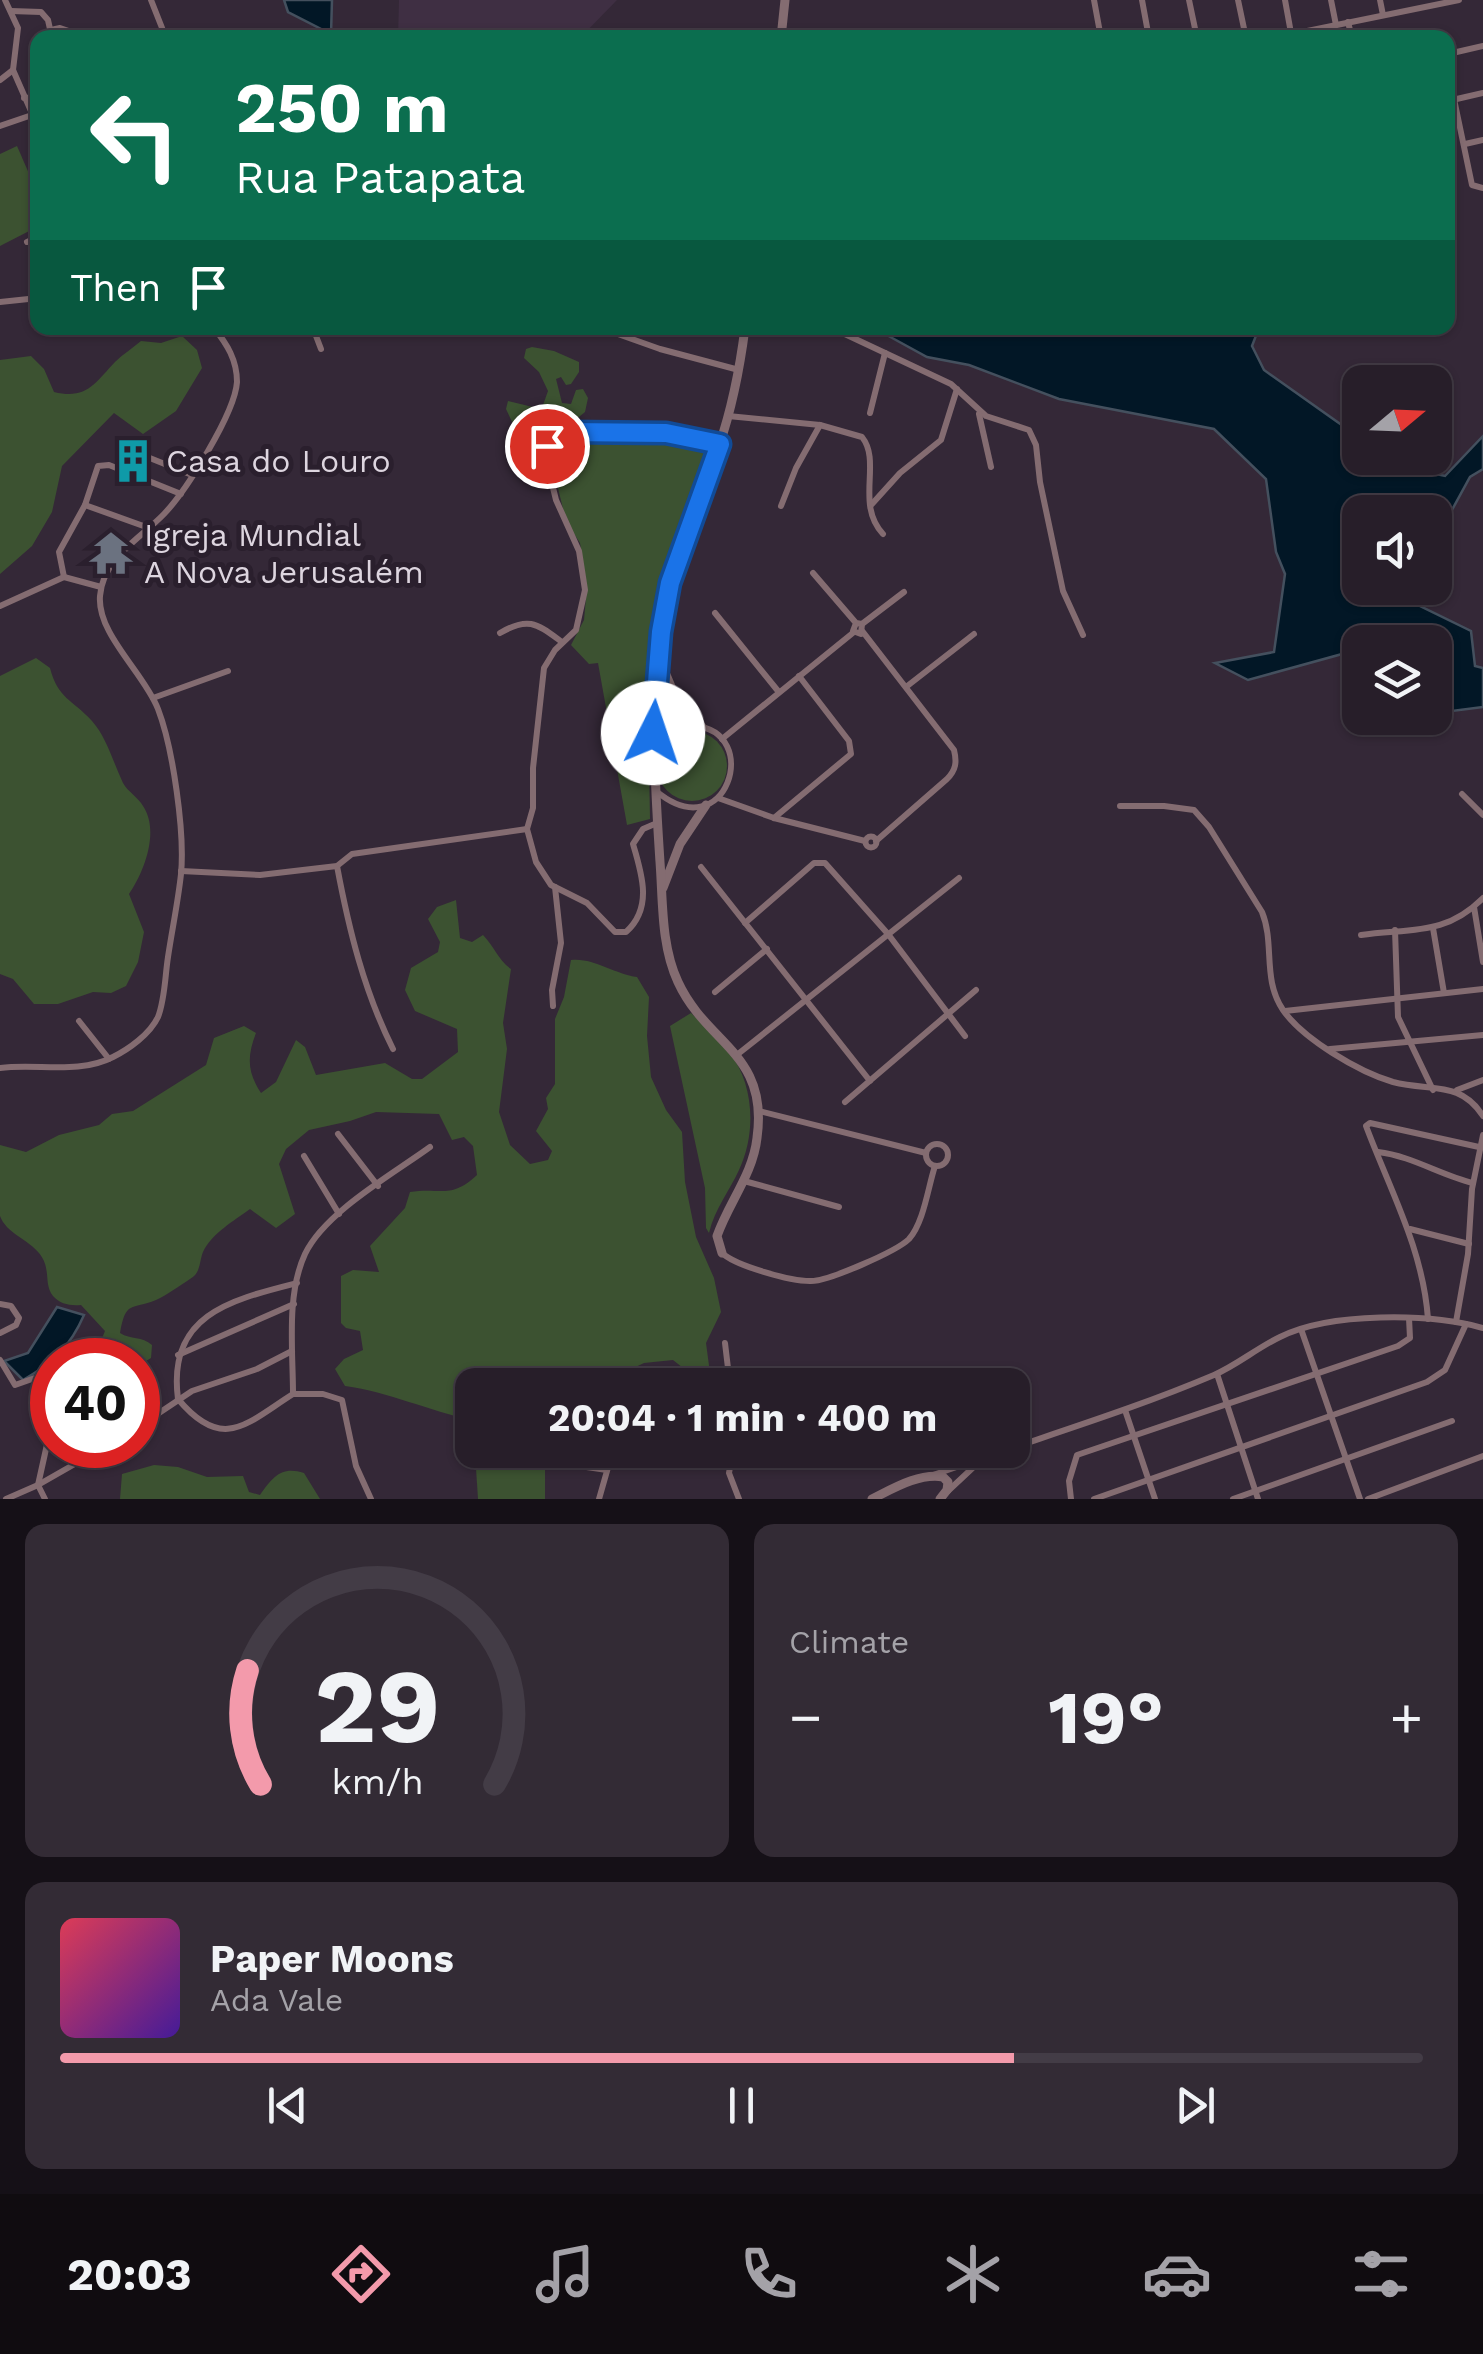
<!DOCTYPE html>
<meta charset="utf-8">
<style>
:root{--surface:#271e29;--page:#332b35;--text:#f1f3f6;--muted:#a4a2a8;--line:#433c46;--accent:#f39aab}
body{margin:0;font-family:"Work Sans",sans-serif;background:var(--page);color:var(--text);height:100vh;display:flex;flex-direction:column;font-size:38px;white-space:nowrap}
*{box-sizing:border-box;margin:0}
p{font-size:32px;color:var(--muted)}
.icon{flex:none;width:55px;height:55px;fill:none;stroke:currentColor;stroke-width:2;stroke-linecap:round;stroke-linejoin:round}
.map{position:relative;height:1499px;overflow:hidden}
.sheet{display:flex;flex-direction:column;gap:25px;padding:25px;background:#151017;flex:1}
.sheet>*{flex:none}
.banner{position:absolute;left:30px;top:30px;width:1425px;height:305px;border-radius:20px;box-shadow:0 2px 8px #0004,0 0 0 2px var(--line);background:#0b6e4f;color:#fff;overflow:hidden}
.needle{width:65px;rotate:71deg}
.buttons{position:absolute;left:1342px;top:365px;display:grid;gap:20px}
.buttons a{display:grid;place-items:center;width:110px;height:110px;border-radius:20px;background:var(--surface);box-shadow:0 2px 8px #0004,0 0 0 2px var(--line);font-size:50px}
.speed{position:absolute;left:30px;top:1338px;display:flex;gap:20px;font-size:50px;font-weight:700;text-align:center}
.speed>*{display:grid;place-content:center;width:130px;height:130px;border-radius:50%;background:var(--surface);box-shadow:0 2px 8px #0004,0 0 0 2px var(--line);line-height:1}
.speed .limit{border:15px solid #d22;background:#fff;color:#111}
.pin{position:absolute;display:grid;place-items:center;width:85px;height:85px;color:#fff;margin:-42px;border:5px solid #fff;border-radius:50%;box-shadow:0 2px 10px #0007}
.me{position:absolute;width:110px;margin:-55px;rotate:4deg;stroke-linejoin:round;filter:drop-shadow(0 0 8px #0008)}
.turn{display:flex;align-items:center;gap:35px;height:210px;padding:0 40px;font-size:45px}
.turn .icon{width:130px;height:130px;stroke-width:2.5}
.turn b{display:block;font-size:70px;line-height:85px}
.then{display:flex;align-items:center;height:95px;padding:0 40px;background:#0003;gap:20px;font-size:38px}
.big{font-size:75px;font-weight:700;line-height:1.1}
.sheet .widget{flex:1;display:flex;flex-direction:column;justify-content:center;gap:15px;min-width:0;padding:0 35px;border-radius:20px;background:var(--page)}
.sheet .dial{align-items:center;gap:0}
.dial svg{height:260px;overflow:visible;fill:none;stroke:var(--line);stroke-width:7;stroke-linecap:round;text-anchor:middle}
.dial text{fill:var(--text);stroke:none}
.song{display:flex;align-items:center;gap:30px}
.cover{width:120px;height:120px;border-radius:15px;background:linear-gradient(135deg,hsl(350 70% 55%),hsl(260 70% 35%))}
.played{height:10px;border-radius:5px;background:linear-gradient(90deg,var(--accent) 70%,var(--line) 70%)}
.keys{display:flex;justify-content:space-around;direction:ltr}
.heat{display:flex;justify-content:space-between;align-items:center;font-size:55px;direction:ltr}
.sheet .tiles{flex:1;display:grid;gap:25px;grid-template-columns:1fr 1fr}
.widget:last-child{grid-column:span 2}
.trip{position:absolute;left:455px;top:1368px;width:575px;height:100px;border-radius:20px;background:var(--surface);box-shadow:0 2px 8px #0004,0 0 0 2px var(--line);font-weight:700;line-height:100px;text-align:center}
.menu{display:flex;height:160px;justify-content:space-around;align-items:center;background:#100c10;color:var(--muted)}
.menu .icon{width:70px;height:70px}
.menu .current{color:var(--accent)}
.menu b{font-size:45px;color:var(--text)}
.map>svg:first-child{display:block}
.built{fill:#3f2f43}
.green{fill:#3c5231}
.water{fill:#021726;stroke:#44505e;stroke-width:2.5}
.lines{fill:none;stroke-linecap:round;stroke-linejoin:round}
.minor{stroke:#846c71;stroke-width:6}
.tertiary{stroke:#846c71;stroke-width:9}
.route-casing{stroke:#114b97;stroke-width:25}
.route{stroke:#1a73e8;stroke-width:18}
.labels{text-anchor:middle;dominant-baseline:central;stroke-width:10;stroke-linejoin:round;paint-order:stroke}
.poi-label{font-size:32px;fill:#ddd5df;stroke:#2a1f2d;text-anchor:start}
</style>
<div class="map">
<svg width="1483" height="1499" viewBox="0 0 1483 1499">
<rect width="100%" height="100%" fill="#342837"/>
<polygon class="built" points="399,0 617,0 581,37 398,38"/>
<g class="green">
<polygon points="17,146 37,192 37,227 0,246 0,154"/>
<path d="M182,336L197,350L202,368L176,411L143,434L114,413L62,466L52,512L32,546L0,574V360L31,356L44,369L54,392C87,400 95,383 115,362C123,354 133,348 141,341L161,343Z"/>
<polygon points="532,347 554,351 579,362 579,372 571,384 566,385 561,377 556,379 562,403 571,404 576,390 583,389 588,398 585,412 574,421 548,415 543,430 536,434 513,424 506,409 508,401 537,408 543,405 548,391 539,372 524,358 526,349"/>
<polygon points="561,436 667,438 701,442 708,450 660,598 649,763 650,819 627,825 598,663 589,664 571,645 584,620 587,587 580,543 566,521 550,455"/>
<path d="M36,658L50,668C58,699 72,699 92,721C107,738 113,762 123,783C128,792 138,797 143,806C160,831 144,872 129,894L144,932L138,962L126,986L111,993L93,992L58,1004H34L13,979L0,974V676Z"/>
<circle cx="692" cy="766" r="35"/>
<path d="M456,900L460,938L472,942L483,935C494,946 498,960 511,969L503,1023L507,1049L499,1112L510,1145L530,1164L548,1160L552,1151L536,1131L548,1109L546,1098L555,1084V1019L564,997L571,960C592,957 615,974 637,977L649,997L647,1036L651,1077L666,1110L682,1132L685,1182L696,1237L714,1278L721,1312L706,1343L710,1373L692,1375L673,1360L644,1363L598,1385H472V1420C429,1411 389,1392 345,1386L335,1369L344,1359L363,1350L360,1331L346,1328L341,1323V1276L353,1270L379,1272L370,1246L405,1208L410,1192C441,1187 450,1200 477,1175L473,1146L464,1137L452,1140L439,1114L376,1112L350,1121L309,1130L286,1149L279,1164L295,1214L276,1228L250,1209C234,1221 212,1233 203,1252C199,1262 201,1273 190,1279C181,1285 165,1296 156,1300C131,1310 126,1300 120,1333C131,1340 142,1336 152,1345L151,1358L138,1366V1360H116L100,1343L105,1331L81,1305C70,1306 60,1304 53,1296C43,1283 52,1269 39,1253C29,1240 6,1233 0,1216C0,1201 0,1163 0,1145L26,1152L59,1135L99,1125L112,1114L133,1111L206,1065L214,1038L244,1026L256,1033C247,1056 247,1072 261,1093L276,1082L296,1040L305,1047L316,1075L385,1063L412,1079H422L458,1052L457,1029L415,1011L405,990L411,968L438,952L440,942L428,919L437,907Z"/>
<path d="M691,1013C704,1025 718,1038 729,1052C755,1085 756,1134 739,1170C729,1192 715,1208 709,1233L706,1228L705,1188L670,1026Z"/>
<polygon points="487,1450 545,1450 545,1499 478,1499 476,1468"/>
<path d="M154,1465L178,1467L207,1477L243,1476L249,1492L260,1495C273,1477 281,1466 304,1473L320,1499H120L122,1474Z"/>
</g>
<g class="water">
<polygon points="284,0 332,0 331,34 288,12"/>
<polygon points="874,328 1259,328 1252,346 1264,370 1360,438 1360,458 1388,458 1402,467 1445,476 1483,436 1483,469 1470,477 1435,541 1435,512 1360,512 1360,588 1417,588 1412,602 1471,631 1475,666 1483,668 1483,707 1452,711 1435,688 1435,642 1386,642 1367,632 1342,654 1248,680 1215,663 1274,652 1285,574 1276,552 1266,479 1214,429 1059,399 969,365 927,357"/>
<path d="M57,1307L84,1315C70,1347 53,1363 23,1380L4,1361L28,1353Z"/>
</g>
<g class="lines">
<g class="minor">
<polyline points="5,0 18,28 13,70 38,127"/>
<polyline points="151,0 166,38"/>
<polyline points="1094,0 1101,38"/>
<polyline points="1142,0 1149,38"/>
<polyline points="1189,0 1197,38"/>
<polyline points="1238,0 1246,38"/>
<polyline points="1285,0 1291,33"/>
<polyline points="1331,0 1336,25"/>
<polyline points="1380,0 1383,15"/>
<polyline points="11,11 41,12 48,20 52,38"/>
<polyline points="1348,22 1352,38"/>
<polyline points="51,30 60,28 89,38"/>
<polyline points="1273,38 1459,0"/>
<polyline points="1448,54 1483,46"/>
<polyline points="0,80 13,70"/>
<polyline points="24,98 38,97"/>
<polyline points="1454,99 1472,185 1483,188"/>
<polyline points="1448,101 1483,93"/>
<polyline points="0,126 32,115"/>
<polyline points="1465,144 1483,140"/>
<polyline points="27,242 38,237"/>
<polyline points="0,302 38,298"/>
<polyline points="313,328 321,349"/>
<polyline points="601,328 660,349 739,370"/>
<polyline points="832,328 951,384 986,416 1029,430 1036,445 1040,482 1063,591 1083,635"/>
<polyline points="870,413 885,353"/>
<polyline points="979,414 991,467"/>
<path d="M728,416L820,425L862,437C882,462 855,504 883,534"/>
<polyline points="120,446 192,475"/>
<polyline points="872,504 900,473 941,440 957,389"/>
<polyline points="85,505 149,528"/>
<polyline points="781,506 796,468 820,425"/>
<polyline points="813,573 856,623 862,624 861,634 853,631 856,623"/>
<polyline points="64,577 59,552 85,505 98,466 109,465 181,494"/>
<polyline points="64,577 101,587"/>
<polyline points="0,606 64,577"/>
<polyline points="715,613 778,691"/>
<polyline points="862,624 904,592"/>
<path d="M863,632L954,750C957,762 956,770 947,779L876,841"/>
<path d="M500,633C529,616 537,624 562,642"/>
<polyline points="906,687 974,634"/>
<polyline points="153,698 228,671"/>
<polyline points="722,739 854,632"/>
<path d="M655,747C664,733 677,725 694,726C763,731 727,850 656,791"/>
<polyline points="1462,794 1483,815"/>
<polyline points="718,798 774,818 865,841"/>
<path d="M1120,806H1164L1194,810L1209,827L1262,912C1275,944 1262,979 1283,1010C1303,1039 1359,1072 1393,1082C1431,1092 1460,1080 1483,1116"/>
<polyline points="774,818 851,754 849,741 799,676"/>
<path d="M657,823L643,829L633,844C642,874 653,908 626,932H615L587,903L551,885L536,862L527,829L533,808V768L544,668L555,650L576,630L585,590L579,551L556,500L546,459L547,446L550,440L567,432L666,433L720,445"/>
<circle cx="871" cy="842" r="5.5"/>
<path d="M337,866C349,930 364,991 393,1049"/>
<polyline points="701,867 870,1081"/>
<polyline points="181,871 260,875 337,866 352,854 527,829"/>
<polyline points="1474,907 1483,962"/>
<polyline points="745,923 814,863 825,863 888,934 965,1036"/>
<polyline points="1433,928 1444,993"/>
<polyline points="1395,930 1398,1017 1433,1090"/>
<path d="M1361,935C1411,928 1445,936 1483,898"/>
<polyline points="715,992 767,949"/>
<polyline points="553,1006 552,990 561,943 555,887"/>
<polyline points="1285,1011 1483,989"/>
<polyline points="79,1021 109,1059"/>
<polyline points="1330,1049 1483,1035"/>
<polyline points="738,1054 959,878"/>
<path d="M0,1068C37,1063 78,1075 113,1057C129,1049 150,1034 158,1017C165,999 165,976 168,957C172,930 178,902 181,874C185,833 173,748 158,709C144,673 97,634 100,596C103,558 140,539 164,514C186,491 235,413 237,382C237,360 227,344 214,328"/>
<polyline points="1457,1090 1483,1080"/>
<polyline points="845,1102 976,990"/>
<polyline points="759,1111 926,1153"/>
<polyline points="338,1134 378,1186"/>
<circle cx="937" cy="1155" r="11"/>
<path d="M1378,1152C1412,1156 1440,1175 1473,1183"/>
<polyline points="304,1156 339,1214"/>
<polyline points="744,1181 839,1207"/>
<polyline points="1410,1229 1469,1244"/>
<path d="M722,1253C736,1266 790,1281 810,1281C827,1282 897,1251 909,1239C924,1222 928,1187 935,1166"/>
<polyline points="0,1304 11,1306 19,1318 16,1325 0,1333"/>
<path d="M1428,1319C1423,1249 1390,1190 1366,1126L1370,1123L1479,1147"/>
<polyline points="1456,1322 1468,1254 1472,1189 1483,1135"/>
<polyline points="1301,1329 1360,1499"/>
<polyline points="725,1343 730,1385"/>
<polyline points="178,1355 294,1304"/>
<polyline points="0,1360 15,1385 52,1372"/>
<polyline points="87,1360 105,1360"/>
<polyline points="1217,1374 1258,1499"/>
<polyline points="623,1385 623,1381"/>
<polyline points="293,1394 323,1394 342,1400 356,1466 371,1499"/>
<path d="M178,1399C223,1453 247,1423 293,1394C293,1350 286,1295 305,1254C325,1212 393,1174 430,1147"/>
<path d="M178,1399C167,1315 230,1300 297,1283"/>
<polyline points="1125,1410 1155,1499"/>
<polyline points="138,1427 192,1391 257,1369 292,1351"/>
<path d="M1012,1448C1080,1425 1148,1403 1214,1375C1237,1365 1257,1348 1280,1337C1330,1312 1430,1313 1483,1328"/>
<polyline points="733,1450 729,1473 739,1499"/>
<polyline points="566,1464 607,1470"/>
<polyline points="933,1475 1007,1450"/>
<polyline points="948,1491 979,1462"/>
<polyline points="6,1499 38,1485 108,1445"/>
<polyline points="45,1499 38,1485 52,1422"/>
<polyline points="599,1499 613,1450"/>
<polyline points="1071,1499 1069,1481 1077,1455 1398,1346 1410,1338 1409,1318"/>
<polyline points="1094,1499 1427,1382 1445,1370 1466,1324"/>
<polyline points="1233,1499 1452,1421"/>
<polyline points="1368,1499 1483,1456"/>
</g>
<g class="tertiary">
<polyline points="781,38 785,0"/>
<polyline points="661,663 678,703 702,727"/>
<polyline points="663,888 680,844 706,805"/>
<path d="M722,1253L717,1236C729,1202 753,1174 757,1138C769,1053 707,1045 678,982C661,946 663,902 660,862C654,770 647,673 670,582C682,535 704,492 719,446C732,408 740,367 745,328"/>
<path d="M872,1499C894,1488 919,1473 943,1477L948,1482L947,1490L940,1499"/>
</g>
</g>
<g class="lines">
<g class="route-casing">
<polyline id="route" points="547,446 550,440 567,432 666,433 720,444 670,583 661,632 653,733"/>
</g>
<use href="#route" class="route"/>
</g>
<defs>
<g id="building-bare" transform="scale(3.45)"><path d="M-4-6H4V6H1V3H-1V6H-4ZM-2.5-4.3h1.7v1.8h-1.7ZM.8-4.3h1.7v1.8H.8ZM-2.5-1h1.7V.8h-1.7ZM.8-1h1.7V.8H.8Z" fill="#0f9aa8" stroke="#2a1f2d" stroke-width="2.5" paint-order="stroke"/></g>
<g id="temple-bare" transform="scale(3.45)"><path d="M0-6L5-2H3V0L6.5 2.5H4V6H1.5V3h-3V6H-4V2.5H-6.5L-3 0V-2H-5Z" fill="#6b7280" stroke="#2a1f2d" stroke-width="2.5" paint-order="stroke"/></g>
</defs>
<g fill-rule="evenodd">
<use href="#building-bare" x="133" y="461"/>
<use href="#temple-bare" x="111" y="553"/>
</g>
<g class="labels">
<g class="poi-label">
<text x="166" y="461">Casa do Louro</text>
<text x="144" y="535">Igreja Mundial<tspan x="144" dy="37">A Nova Jerusalém</tspan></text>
</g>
</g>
</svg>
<div class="buttons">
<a><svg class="needle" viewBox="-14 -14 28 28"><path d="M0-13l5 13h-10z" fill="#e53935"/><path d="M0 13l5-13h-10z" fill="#a4a2a8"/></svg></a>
<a><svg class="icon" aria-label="sound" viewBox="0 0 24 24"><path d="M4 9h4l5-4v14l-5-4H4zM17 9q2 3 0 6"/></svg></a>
<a><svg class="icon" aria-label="layers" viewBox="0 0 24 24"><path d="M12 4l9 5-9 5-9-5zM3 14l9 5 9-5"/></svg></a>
</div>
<div class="speed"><div class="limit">40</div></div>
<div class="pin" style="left:547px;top:446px;background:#d93025"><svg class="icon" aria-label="arrive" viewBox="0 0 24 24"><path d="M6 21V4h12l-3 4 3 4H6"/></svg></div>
<svg class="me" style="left:653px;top:733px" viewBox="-20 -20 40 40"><circle r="19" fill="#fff"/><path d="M0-13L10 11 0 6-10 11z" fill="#1a73e8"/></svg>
<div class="trip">20:04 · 1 min · 400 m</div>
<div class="banner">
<div class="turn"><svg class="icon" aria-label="left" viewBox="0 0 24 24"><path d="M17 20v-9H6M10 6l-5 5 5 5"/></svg><div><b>250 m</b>Rua Patapata</div></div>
<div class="then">Then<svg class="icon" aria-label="arrive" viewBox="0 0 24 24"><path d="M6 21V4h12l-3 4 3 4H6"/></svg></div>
</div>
</div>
<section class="sheet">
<div class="tiles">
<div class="widget dial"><svg viewBox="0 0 100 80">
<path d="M14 69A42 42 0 1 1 86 69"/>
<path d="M14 69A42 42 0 0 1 10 34" stroke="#f39aab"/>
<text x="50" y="56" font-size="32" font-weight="700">29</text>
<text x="50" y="72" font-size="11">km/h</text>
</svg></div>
<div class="widget"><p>Climate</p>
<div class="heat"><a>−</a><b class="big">19°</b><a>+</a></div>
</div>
<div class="widget">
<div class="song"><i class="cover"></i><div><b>Paper Moons</b><p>Ada Vale</p></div></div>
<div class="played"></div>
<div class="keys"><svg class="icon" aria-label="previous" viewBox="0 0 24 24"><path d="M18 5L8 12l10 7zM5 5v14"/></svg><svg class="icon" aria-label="pause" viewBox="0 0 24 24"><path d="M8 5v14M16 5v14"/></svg><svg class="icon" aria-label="next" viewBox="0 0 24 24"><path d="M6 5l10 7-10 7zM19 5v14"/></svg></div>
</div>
</div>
</section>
<nav class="menu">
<b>20:03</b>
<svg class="icon current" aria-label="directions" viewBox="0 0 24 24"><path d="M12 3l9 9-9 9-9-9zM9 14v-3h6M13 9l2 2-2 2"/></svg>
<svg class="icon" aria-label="music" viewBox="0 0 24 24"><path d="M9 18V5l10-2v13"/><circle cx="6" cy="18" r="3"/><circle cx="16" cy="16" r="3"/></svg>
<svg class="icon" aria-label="phone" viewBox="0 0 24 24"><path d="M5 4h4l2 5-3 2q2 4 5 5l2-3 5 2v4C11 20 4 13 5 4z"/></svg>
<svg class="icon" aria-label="climate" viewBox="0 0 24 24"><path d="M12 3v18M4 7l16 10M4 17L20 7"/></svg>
<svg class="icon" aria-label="car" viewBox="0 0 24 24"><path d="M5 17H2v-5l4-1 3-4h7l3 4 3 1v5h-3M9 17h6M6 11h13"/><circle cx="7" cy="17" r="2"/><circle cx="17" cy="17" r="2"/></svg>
<svg class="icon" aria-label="filters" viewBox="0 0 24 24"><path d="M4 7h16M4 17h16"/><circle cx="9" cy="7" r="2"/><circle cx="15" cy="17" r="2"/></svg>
</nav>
